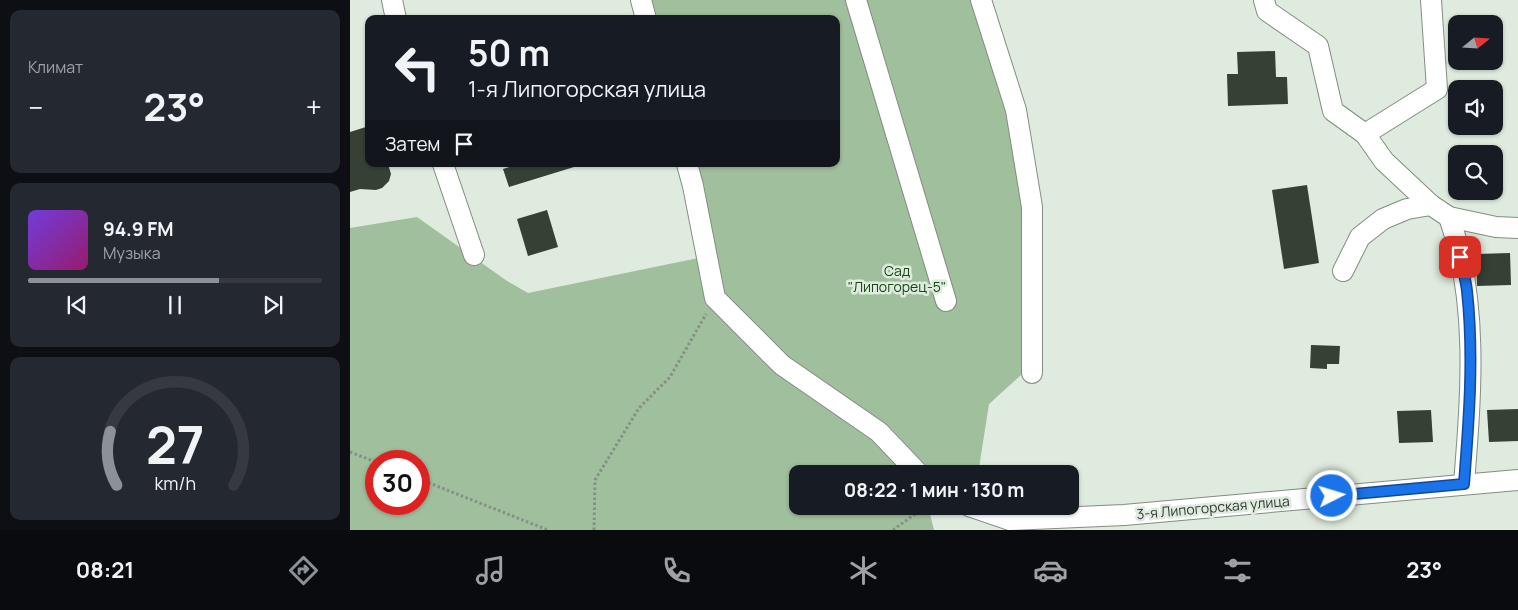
<!DOCTYPE html>
<html lang="ru">
<meta charset="utf-8">
<style>
:root{--surface:#171b24;--page:#242831;--text:#f1f3f6;--muted:#9ea1a6;--line:#363941;--accent:#8c9099}
body{margin:0;font-family:Manrope,sans-serif;background:var(--page);color:var(--text);height:100vh;display:flex;flex-direction:column;font-size:19px;white-space:nowrap}
*{box-sizing:border-box;margin:0}
p{font-size:16px;color:var(--muted)}
.icon{flex:none;width:28px;height:28px;fill:none;stroke:currentColor;stroke-width:2;stroke-linecap:round;stroke-linejoin:round}
.map{position:relative;flex:1;overflow:hidden}
.details{display:flex;flex-direction:column;gap:10px;padding:10px;background:#0d0f14;width:350px}
.details>*{flex:none}
.guide{position:absolute;left:15px;top:15px;width:475px;height:152px;border-radius:10px;box-shadow:0 1px 4px #0004;background:#171b24;color:var(--text);overflow:hidden}
.needle{width:32px;rotate:72deg}
.fabs{position:absolute;left:1098px;top:15px;display:grid;gap:10px}
.fabs a{display:grid;place-items:center;width:55px;height:55px;border-radius:10px;background:var(--surface);box-shadow:0 1px 4px #0004;font-size:25px}
.speed{position:absolute;left:15px;top:450px;display:flex;gap:10px;font-size:25px;font-weight:700;text-align:center}
.speed>*{display:grid;place-content:center;width:65px;height:65px;border-radius:50%;background:var(--surface);box-shadow:0 1px 4px #0004;line-height:1}
.speed .limit{border:8px solid #d22;background:#fff;color:#111}
.pin{position:absolute;display:grid;place-items:center;width:42px;height:42px;color:#fff;margin:-21px;border-radius:10px;box-shadow:0 2px 8px #0006}
.me{position:absolute;width:55px;margin:-28px;rotate:85deg;stroke-linejoin:round;filter:drop-shadow(0 0 4px #0008)}
.turn{display:flex;align-items:center;gap:18px;height:105px;padding:0 20px;font-size:22px}
.turn .icon{width:65px;height:65px;stroke-width:2.5}
.turn b{display:block;font-size:35px;line-height:42px}
.then{display:flex;align-items:center;height:48px;padding:0 20px;background:#0003;gap:10px;font-size:19px}
.big{font-size:38px;font-weight:700;line-height:1.1}
.details .widget{flex:1;display:flex;flex-direction:column;justify-content:center;gap:8px;min-width:0;padding:0 18px;border-radius:10px;background:var(--page)}
.details .dial{align-items:center;gap:0}
.dial svg{height:130px;overflow:visible;fill:none;stroke:var(--line);stroke-width:7;stroke-linecap:round;text-anchor:middle}
.dial text{fill:var(--text);stroke:none}
.song{display:flex;align-items:center;gap:15px}
.cover{width:60px;height:60px;border-radius:8px;background:linear-gradient(135deg,hsl(260 70% 55%),hsl(320 70% 35%))}
.played{height:5px;border-radius:2px;background:linear-gradient(90deg,var(--accent) 65%,var(--line) 65%)}
.keys{display:flex;justify-content:space-around;direction:ltr}
.heat{display:flex;justify-content:space-between;align-items:center;font-size:28px;direction:ltr}
.trip{position:absolute;left:439px;top:465px;width:290px;height:50px;border-radius:10px;background:var(--surface);box-shadow:0 1px 4px #0004;font-weight:700;line-height:50px;text-align:center}
.menu{display:flex;height:80px;justify-content:space-around;align-items:center;background:#090b0e;color:var(--muted)}
.menu .icon{width:35px;height:35px}
.menu .active{color:var(--accent)}
.menu b{font-size:22px;color:var(--text)}
main{display:flex;flex:1;min-height:0}
.map>svg:first-child{display:block}
.green{fill:#a0bf9c;fill-rule:evenodd}
.building{fill:#364035}
.lines{fill:none;stroke-linecap:round;stroke-linejoin:round}
.minor-casing{stroke:#838d81;stroke-width:22}
.path{stroke:#868e85;stroke-width:3;stroke-dasharray:2.5 2.5;stroke-linecap:butt}
.minor{stroke:#fff;stroke-width:20}
.route-casing{stroke:#114b97;stroke-width:12}
.route{stroke:#1a73e8;stroke-width:9}
.labels{text-anchor:middle;dominant-baseline:central;stroke-width:5;stroke-linejoin:round;paint-order:stroke}
.park-label{font-size:14px;fill:#154711;stroke:#dfebde}
.street-label{font-size:14px;fill:#323732;stroke:#dfebde}
</style>
<main>
<section class="details">
<div class="widget"><p>Климат</p>
<div class="heat"><a>−</a><b class="big">23°</b><a>+</a></div>
</div>
<div class="widget">
<div class="song"><i class="cover"></i><div><b>94.9 FM</b><p>Музыка</p></div></div>
<div class="played"></div>
<div class="keys"><svg class="icon" aria-label="previous" viewBox="0 0 24 24"><path d="M18 5L8 12l10 7zM5 5v14"/></svg><svg class="icon" aria-label="pause" viewBox="0 0 24 24"><path d="M8 5v14M16 5v14"/></svg><svg class="icon" aria-label="next" viewBox="0 0 24 24"><path d="M6 5l10 7-10 7zM19 5v14"/></svg></div>
</div>
<div class="widget dial"><svg viewBox="0 0 100 80">
<path d="M14 69A42 42 0 1 1 86 69"/>
<path d="M14 69A42 42 0 0 1 10 36" stroke="#8c9099"/>
<text x="50" y="56" font-size="32" font-weight="700">27</text>
<text x="50" y="72" font-size="11">km/h</text>
</svg></div>
</section>
<div class="map">
<svg width="1168" height="530" viewBox="0 0 1168 530">
<rect width="100%" height="100%" fill="#dfebde"/>
<path class="green" d="M291,0H637L666,110L682,365L639,404L628,474H583L571,470V474H448V506H578L584,530H0V228L67,217L157,281L178,293L363,255L337,164H486V19H296ZM26,461H69V504H26Z"/>
<g class="building">
<polygon points="925,51 926,77 937,77 938,104 878,106 877,74 888,74 887,52"/>
<polygon points="19,126 19,164 38,164 41,174 39,181 32,188 26,190 10,189 0,192 0,132"/>
<polygon points="169,164 224,164 224,167 159,187 153,169"/>
<polygon points="957,185 969,263 934,269 922,190"/>
<polygon points="197,210 208,247 178,256 167,219"/>
<polygon points="1160,253 1161,285 1127,286 1126,254"/>
<polygon points="961,345 990,346 989,364 977,364 977,369 960,368"/>
<polygon points="1168,409 1168,441 1139,442 1137,410"/>
<polygon points="1081,410 1083,442 1049,443 1047,411"/>
</g>
<g class="lines">
<g class="minor-casing">
<g id="minor">
<polyline points="42,0 46,19"/>
<polyline points="291,0 296,19"/>
<polyline points="506,0 596,301"/>
<polyline points="631,0 666,110 682,207 682,373"/>
<polyline points="914,0 917,11 968,46 983,111 1015,134 1034,161 1081,205 1099,217 1146,227 1168,228"/>
<polyline points="1015,134 1087,89 1081,0"/>
<polyline points="93,164 124,255"/>
<polyline points="337,164 343,186 365,298 432,365 529,432 569,474"/>
<path d="M1099,217C1129,302 1121,395 1114,484"/>
<polyline points="993,271 1010,237 1033,219 1057,209 1081,205"/>
<polyline points="619,506 660,520 774,515 1168,480"/>
</g>
</g>
<g class="path">
<polyline points="0,452 26,462"/>
<polyline points="69,479 198,530"/>
<polyline points="244,530 245,480 289,408 320,377 356,314"/>
<polyline points="543,530 576,506"/>
</g>
<use href="#minor" class="minor"/>
</g>
<g class="lines">
<g class="route-casing">
<path id="route" d="M982,496L1114,484C1119,420 1124,355 1117,291C1116,280 1112,268 1110,257"/>
</g>
<use href="#route" class="route"/>
</g>
<g class="labels">
<g class="park-label">
<text x="547" y="270">Сад<tspan x="547" dy="16">"Липогорец-5"</tspan></text>
</g>
<g class="street-label">
<text transform="translate(863 507) rotate(-5)">3-я Липогорская улица</text>
</g>
</g>
</svg>
<div class="fabs">
<a><svg class="needle" viewBox="-14 -14 28 28"><path d="M0-13l5 13h-10z" fill="#e53935"/><path d="M0 13l5-13h-10z" fill="#9ea1a6"/></svg></a>
<a><svg class="icon" aria-label="sound" viewBox="0 0 24 24"><path d="M4 9h4l5-4v14l-5-4H4zM17 9q2 3 0 6"/></svg></a>
<a><svg class="icon" aria-label="search" viewBox="0 0 24 24"><circle cx="10" cy="10" r="6"/><path d="M15 15l6 6"/></svg></a>
</div>
<div class="speed"><div class="limit">30</div></div>
<div class="pin" style="left:1110px;top:257px;background:#d93025"><svg class="icon" aria-label="arrive" viewBox="0 0 24 24"><path d="M6 21V4h12l-3 4 3 4H6"/></svg></div>
<svg class="me" style="left:982px;top:496px" viewBox="-20 -20 40 40"><circle r="17" fill="#1a73e8" stroke="#fff" stroke-width="3"/><path d="M0-11L8 9 0 5-8 9z" fill="#fff"/></svg>
<div class="trip">08:22 · 1 мин · 130 m</div>
<div class="guide">
<div class="turn"><svg class="icon" aria-label="left" viewBox="0 0 24 24"><path d="M17 20v-9H6M10 6l-5 5 5 5"/></svg><div><b>50 m</b>1-я Липогорская улица</div></div>
<div class="then">Затем<svg class="icon" aria-label="arrive" viewBox="0 0 24 24"><path d="M6 21V4h12l-3 4 3 4H6"/></svg></div>
</div>
</div>
</main>
<nav class="menu">
<b>08:21</b>
<svg class="icon active" aria-label="directions" viewBox="0 0 24 24"><path d="M12 3l9 9-9 9-9-9zM9 14v-3h6M13 9l2 2-2 2"/></svg>
<svg class="icon" aria-label="music" viewBox="0 0 24 24"><path d="M9 18V5l10-2v13"/><circle cx="6" cy="18" r="3"/><circle cx="16" cy="16" r="3"/></svg>
<svg class="icon" aria-label="phone" viewBox="0 0 24 24"><path d="M5 4h4l2 5-3 2q2 4 5 5l2-3 5 2v4C11 20 4 13 5 4z"/></svg>
<svg class="icon" aria-label="climate" viewBox="0 0 24 24"><path d="M12 3v18M4 7l16 10M4 17L20 7"/></svg>
<svg class="icon" aria-label="car" viewBox="0 0 24 24"><path d="M5 17H2v-5l4-1 3-4h7l3 4 3 1v5h-3M9 17h6M6 11h13"/><circle cx="7" cy="17" r="2"/><circle cx="17" cy="17" r="2"/></svg>
<svg class="icon" aria-label="filters" viewBox="0 0 24 24"><path d="M4 7h16M4 17h16"/><circle cx="9" cy="7" r="2"/><circle cx="15" cy="17" r="2"/></svg>
<b>23°</b>
</nav>
